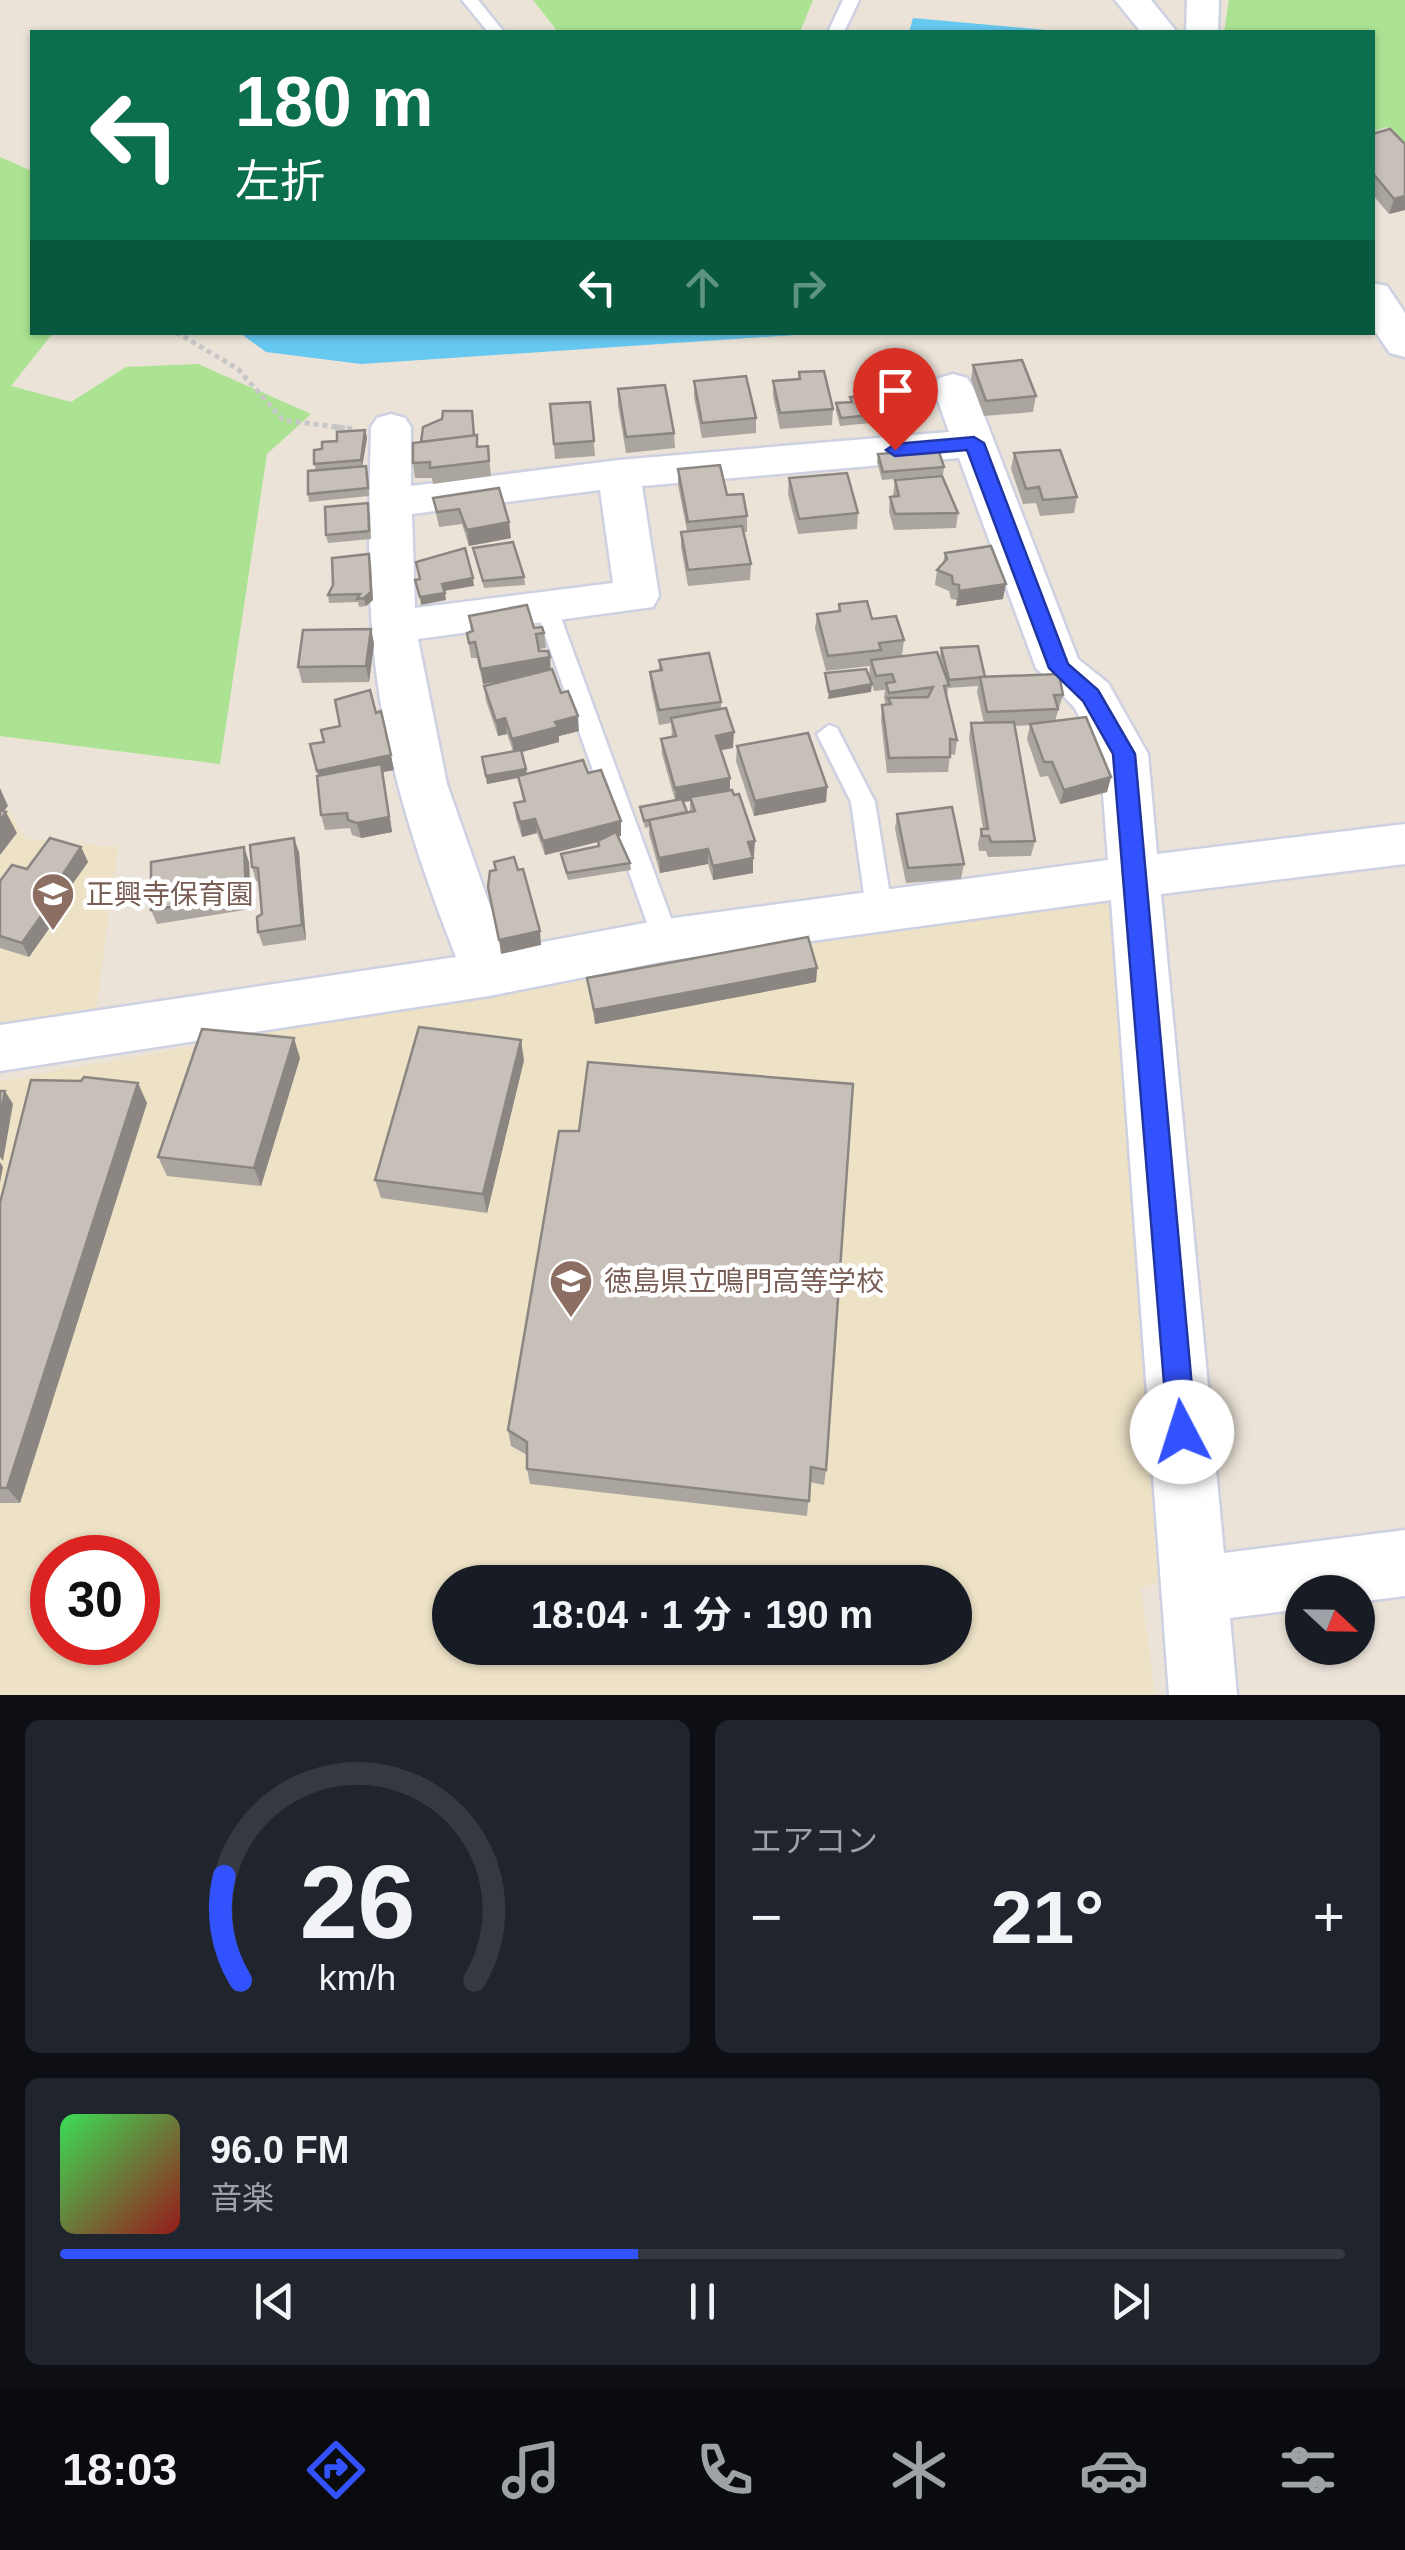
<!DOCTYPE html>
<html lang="ja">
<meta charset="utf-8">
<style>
:root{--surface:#171b24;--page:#20242c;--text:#f1f3f6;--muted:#9ea1a6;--line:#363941;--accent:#3252fd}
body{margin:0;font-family:Helvetica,"Noto Sans JP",sans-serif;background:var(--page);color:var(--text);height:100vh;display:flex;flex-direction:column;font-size:38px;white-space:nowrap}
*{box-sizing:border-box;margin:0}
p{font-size:32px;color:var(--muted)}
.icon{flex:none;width:55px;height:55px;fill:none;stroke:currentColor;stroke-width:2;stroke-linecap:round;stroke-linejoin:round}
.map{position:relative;height:1695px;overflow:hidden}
.sheet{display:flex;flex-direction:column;gap:25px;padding:25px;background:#0d0f14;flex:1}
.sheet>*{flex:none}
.banner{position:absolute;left:30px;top:30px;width:1345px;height:305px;border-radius:0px;box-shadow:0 2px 8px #0004;background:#0b6e4f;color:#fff;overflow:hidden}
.needle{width:65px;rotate:112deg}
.buttons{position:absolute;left:1285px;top:1575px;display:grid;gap:20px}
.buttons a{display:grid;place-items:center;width:90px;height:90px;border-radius:50%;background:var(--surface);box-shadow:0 2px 8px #0004;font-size:50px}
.speed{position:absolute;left:30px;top:1535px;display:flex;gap:20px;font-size:50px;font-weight:700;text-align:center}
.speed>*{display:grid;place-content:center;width:130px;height:130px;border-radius:50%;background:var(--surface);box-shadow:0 2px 8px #0004;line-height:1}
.speed .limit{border:15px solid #d22;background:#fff;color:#111}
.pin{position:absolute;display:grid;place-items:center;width:85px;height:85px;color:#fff;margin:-102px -42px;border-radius:50% 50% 50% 0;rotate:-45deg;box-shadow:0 0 10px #0007}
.pin .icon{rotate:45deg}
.me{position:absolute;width:110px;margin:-55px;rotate:355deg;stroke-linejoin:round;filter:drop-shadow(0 0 8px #0008)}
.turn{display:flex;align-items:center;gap:35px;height:210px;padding:0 40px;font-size:45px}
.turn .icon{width:130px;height:130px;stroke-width:2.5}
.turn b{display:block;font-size:70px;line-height:85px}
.lanes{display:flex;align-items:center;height:95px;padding:0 40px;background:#0003;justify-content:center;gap:50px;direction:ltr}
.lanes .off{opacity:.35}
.big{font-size:75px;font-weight:700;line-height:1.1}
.sheet .tile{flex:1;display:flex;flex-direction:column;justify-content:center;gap:15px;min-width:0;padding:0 35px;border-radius:15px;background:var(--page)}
.sheet .dial{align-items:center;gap:0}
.dial svg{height:260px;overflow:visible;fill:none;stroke:var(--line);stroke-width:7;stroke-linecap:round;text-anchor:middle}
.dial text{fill:var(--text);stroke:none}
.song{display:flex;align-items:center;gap:30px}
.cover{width:120px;height:120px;border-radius:15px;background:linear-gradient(135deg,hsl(130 70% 55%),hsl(0 70% 35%))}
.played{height:10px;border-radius:5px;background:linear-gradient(90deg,var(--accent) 45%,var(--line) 45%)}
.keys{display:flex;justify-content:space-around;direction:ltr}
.heat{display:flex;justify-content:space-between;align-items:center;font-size:55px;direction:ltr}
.sheet .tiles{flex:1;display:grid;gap:25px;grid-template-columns:1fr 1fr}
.tile:last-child{grid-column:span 2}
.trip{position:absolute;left:432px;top:1565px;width:540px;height:100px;border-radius:50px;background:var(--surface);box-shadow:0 2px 8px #0004;font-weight:700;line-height:100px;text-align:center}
.dock{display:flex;height:160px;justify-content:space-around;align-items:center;background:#090b0e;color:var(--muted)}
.dock .icon{width:70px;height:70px}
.dock .active{color:var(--accent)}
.dock b{font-size:45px;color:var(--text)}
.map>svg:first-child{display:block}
.education{fill:#ede2c6;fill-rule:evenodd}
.green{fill:#abe392}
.water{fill:#67c8f0}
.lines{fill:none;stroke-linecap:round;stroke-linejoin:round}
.service-casing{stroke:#cdd1e1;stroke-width:5}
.minor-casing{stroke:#cdd1e1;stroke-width:5}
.tertiary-casing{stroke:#cdd1e1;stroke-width:5}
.path-far1{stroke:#c7c7c7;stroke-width:5;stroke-dasharray:5 4;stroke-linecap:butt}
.path{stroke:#c7c7c7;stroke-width:6;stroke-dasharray:8 5;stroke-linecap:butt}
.service{fill:#fff;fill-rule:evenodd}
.minor{fill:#fff;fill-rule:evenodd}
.tertiary{fill:#fff;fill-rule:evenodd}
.wall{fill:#aaa59e;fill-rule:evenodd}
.shaded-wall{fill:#8b8681}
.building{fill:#c6c0b8;stroke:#8b8681;stroke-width:2.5}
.route{fill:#3252fd;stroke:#2035a4;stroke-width:2.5}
.labels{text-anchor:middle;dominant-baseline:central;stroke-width:9;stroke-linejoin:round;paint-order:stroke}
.education-label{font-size:28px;fill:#785e54;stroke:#fff;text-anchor:start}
</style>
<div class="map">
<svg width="1405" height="1695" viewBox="0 0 1405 1695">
<rect width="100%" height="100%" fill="#ebe3d8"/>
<g class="education">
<polygon points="0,795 25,839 118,847 95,1017 0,1031"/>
<path d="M1110,903L1161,1580L1141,1589L1155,1695H0V1081L694,956ZM52,1558H138V1642H52ZM450,1582H955V1648H450Z"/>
</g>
<g class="green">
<polygon points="533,0 813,0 800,32 558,32"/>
<polygon points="1229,0 1405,0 1405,143 1387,127 1373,131 1372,32 1224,32"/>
<polygon points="0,157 32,171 32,332 53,333 11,386 71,402 126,367 198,364 311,414 267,454 220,764 0,736"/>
</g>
<g class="water">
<polygon points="913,18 1069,32 909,32"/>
<polygon points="240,333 824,333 361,364 266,352"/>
</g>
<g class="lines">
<g class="service-casing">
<g id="service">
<polygon points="462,0 478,0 504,32 488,32"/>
<polygon points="843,0 859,0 844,32 828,32"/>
<polygon points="546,599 557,607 679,940 675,948 657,948 653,940 535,607"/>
<polygon points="829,725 837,728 875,802 892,908 888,915 870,915 866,908 851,802 817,734"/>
</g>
</g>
<g class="minor-casing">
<g id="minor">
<polygon points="1187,0 1219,0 1218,32 1186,32"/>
<path d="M953,374L967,378L973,387L1078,659L1108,683L1148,754L1157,854L1405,824V864L1161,894L1224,1553L1405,1530V1596L1358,1602V1592H1302V1609L1230,1618L1237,1695H1169L1111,900L666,961L489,996L0,1071V1025L456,957C421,868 389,774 377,678C366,595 369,511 371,427L377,418L391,414L405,418L411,427V486L619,460L949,432L933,387L939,378ZM959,458L1036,668L1074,707L1100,754L1108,860L666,919L505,949L447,784L418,639L653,607L659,596L642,486ZM600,490L613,583L415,608L412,514Z"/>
</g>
</g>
<g class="tertiary-casing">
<g id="tertiary">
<polygon points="1115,0 1151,0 1177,32 1141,32"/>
<polygon points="1372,283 1387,286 1405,313 1405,357 1390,353 1372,327"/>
</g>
</g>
<polyline class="path-far1" points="176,332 238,369 283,420 352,429"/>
<polyline class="path" points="334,427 352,429"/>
<use href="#service" class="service"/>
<use href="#minor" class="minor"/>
<use href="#tertiary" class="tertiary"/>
</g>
<g class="wall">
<polygon points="1372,134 1405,144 1405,210 1389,214 1372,194"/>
<polygon points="973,365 1036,396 1033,412 984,416 971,380"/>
<polygon points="799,372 833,409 832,425 780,429 773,396 773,381 798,379"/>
<polygon points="694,381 756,418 756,433 702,438 694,397"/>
<polygon points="618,389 674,433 675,448 626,453 618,405"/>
<polygon points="850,397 892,413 891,421 840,426 836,411 836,403 850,402"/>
<polygon points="590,402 595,456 555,459 550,404"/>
<polygon points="365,430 367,438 362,466 368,473 369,496 309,502 308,494 316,470 314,464 322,449 337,441"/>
<polygon points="474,436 479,447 488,446 491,476 433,484 432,478 415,478 413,463"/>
<polygon points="1014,453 1077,497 1074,513 1040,516 1036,503 1023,504 1011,469"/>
<polygon points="878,454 944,467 943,475 882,480 877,462"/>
<polygon points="678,469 727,495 747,516 747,532 743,532 751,564 750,580 688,586 681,547 681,532 687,531 678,485"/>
<polygon points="789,478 858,513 857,529 798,534 788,494"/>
<polygon points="895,480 958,513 956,528 894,530 889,512 890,497 893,496"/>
<polygon points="499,488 511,538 469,546 462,524 439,527 433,498"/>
<polygon points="370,511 371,539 328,543 326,535"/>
<polygon points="473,548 524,577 525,585 484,588"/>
<polygon points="945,553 1003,599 956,606 957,600 951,599 949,591 935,585 937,570 943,563"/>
<polygon points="371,562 373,600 366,606 359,607 358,602 329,603 328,595"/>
<polygon points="839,604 872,619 904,640 902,656 942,666 940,656 941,648 985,677 1063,695 1055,721 1111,777 1107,792 1060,804 1048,776 1040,777 1027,739 1030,725 1014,726 1035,841 1031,856 988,857 986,851 979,851 978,844 981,829 983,829 969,738 971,723 984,723 977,692 978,686 948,688 947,697 957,740 955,755 950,754 948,772 887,773 881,720 882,705 886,705 884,698 885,690 874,691 869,675 870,666 826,671 815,629 817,614 838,612"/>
<polygon points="469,616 534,628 544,633 546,648 539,649 551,669 579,731 559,736 559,742 522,752 527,774 588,773 621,836 618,836 630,863 631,870 568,880 562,861 561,854 599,846 598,842 545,855 537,833 522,837 516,818 514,803 523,801 518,778 487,784 482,757 513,751 507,734 498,736 486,701 484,686 502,681 483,684 477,658 471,658 467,633 471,632"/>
<polygon points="371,629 374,644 369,682 302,683 298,667"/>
<path d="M659,660L721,702V709L733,748L721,750L730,778V790L754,856H753V873L713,880L708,864L660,873L649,834V827L645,828L640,807L675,800L662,754L661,739L672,737L671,723L659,725L651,687L650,672L659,670ZM690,801V812H687L683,802Z"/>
<polygon points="376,713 394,770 383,772 392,832 361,838 352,835 350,828 325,830 321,815 318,776 324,742 340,726"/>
<polygon points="737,746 827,787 826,802 754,816 736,761"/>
<polygon points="897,814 964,864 961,879 906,883 895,829"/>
<polygon points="81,847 88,862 71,886 74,893 29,957 0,948 0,881"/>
<polygon points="299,852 306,940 263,946 258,932 262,914 259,882 256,881 252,867"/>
<polygon points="249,862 251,909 157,924 151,910"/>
<polygon points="817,968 816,982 595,1024 587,978"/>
<polygon points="300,1058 261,1186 167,1176 158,1157"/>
<polygon points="524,1060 487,1213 381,1198 375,1180"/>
<polygon points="147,1103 20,1503 0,1503 0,1206"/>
<polygon points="559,1131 826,1470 824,1485 810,1482 807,1516 530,1484 527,1469 527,1455 511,1446 508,1430"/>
</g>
<g class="shaded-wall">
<polygon points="1405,196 1405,210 1389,214 1394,199"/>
<polygon points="365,430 367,438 362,468 361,460"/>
<polygon points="509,522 511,538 469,546 467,530"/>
<polygon points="369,554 373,600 366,606 364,598"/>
<polygon points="473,578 474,586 444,591 442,584"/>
<polygon points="1006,584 1003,599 956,606 959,591"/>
<polygon points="445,593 446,600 421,605 420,597"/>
<polygon points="371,629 374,644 369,682 366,666"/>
<polygon points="550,657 551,673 483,684 481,669"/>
<polygon points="872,684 871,692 828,699 829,692"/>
<polygon points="578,716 579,731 559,736 559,742 514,754 512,739 555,722"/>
<polygon points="505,718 507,734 498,736 496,721"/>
<polygon points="734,732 733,748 716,751 716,736"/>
<polygon points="391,755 394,770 383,772 392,832 361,838 357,823 321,786 317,771"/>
<polygon points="526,769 527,776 487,784 486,776"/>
<polygon points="1111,777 1107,792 1060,804 1064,790"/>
<polygon points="730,778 730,793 690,797 690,801 676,803 675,788"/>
<polygon points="827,787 826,802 754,816 755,801"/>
<polygon points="0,788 8,806 0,816"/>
<polygon points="6,812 17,833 0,855 0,820"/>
<polygon points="535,819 537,833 522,837 520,822"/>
<polygon points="621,821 621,836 545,855 543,841"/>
<polygon points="294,838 299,852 306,940 302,925"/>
<polygon points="755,841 754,856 748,857 748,842"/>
<polygon points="81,847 88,862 71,886 74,893 29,957 22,943 61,877"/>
<polygon points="244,847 249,862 251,909 246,895"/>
<polygon points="708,849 708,864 660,873 659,858"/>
<polygon points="753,858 753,873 713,880 713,866"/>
<polygon points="540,931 541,945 501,954 499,940"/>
<polygon points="817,968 816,982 595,1024 594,1010"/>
<polygon points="294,1038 300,1058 261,1186 254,1168"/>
<polygon points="521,1040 524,1060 487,1213 483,1194"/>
<polygon points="138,1083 147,1103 20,1503 7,1488"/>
<polygon points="5,1091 13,1104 3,1161 0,1157 0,1116"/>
<polygon points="0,1162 3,1167 0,1183"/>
</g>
<g class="building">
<polygon points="1390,129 1405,144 1405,196 1394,199 1372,172 1372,134"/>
<polygon points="1022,360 1036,396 986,401 973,365"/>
<polygon points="824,371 833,409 780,413 773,381 800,379 799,372"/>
<polygon points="746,376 756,418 702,423 694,381"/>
<polygon points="665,385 674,433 626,437 618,389"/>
<polygon points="886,394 892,413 841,418 836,403 852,402 850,397"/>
<polygon points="590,402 594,441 554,444 550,404"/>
<polygon points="443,411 472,411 474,436 421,442 423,427 442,419"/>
<polygon points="365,430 361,460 314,464 314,450 322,449 322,442 337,441 337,432"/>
<polygon points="477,435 477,447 488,446 489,461 430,468 430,462 413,463 413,443"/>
<polygon points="938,449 944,467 883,472 878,454"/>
<polygon points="1060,450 1077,497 1043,500 1039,487 1026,489 1014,453"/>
<polygon points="720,465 727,495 743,494 747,516 688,522 678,469"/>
<polygon points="366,466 368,488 308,494 308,471"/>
<polygon points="847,473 858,513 799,519 789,478"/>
<polygon points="942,476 958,513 895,514 890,497 899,496 895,480"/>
<polygon points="499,488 509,522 467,530 459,509 437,512 433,498"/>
<polygon points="368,503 369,531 326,535 325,507"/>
<polygon points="742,526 751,564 688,570 681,532"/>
<polygon points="513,542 524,577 483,581 473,548"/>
<polygon points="991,546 1006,584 959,591 959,585 953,584 952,576 937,570 947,559 945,553"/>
<polygon points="465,548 473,578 442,584 445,593 420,597 415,580 420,579 416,562"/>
<polygon points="369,554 371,592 364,598 357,599 360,594 328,595 333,585 332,558"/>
<polygon points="867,601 872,619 896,616 904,640 879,643 881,650 828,656 817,614 840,611 839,604"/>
<polygon points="527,605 534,628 542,627 544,633 536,634 539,651 548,651 550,657 481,669 475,642 469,643 467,633 473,631 469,616"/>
<polygon points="371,629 366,666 298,667 303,630"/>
<polygon points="978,646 985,677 949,680 941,648"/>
<polygon points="937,652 949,685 944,686 957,740 950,739 950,757 889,758 882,705 891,704 888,698 928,697 933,687 889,693 886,683 895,682 892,674 876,676 871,660"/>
<polygon points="709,653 721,702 659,710 650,672 662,670 659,660"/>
<polygon points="552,669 561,693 568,691 578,716 555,722 558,727 512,739 505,718 496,721 484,686"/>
<polygon points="866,669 872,684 829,692 825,673"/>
<polygon points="1059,674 1063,695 1054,695 1058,709 987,712 980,677"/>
<polygon points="370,690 376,713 381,711 391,755 317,771 310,744 324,742 321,730 340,726 335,700"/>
<polygon points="726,708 734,732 716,736 730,778 675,788 661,739 676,736 671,718"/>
<polygon points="1086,717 1111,777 1064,790 1052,762 1044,762 1030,724"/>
<polygon points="1014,722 1035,841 991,842 989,836 982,836 981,829 988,829 971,723"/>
<polygon points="808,733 827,787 755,801 737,746"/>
<polygon points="521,750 526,769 486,776 482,757"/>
<polygon points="583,760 588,773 601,770 621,821 543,841 535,819 520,822 514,803 525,801 518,776"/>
<polygon points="381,764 389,817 357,823 348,820 347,813 321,815 317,776"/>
<polygon points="732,790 734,795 739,794 755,841 748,842 753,858 713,866 708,849 659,858 649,820 695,811 690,797"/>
<polygon points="682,799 687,812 644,821 640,807"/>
<polygon points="952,807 964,864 908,868 897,814"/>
<polygon points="0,810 6,812 0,820"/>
<polygon points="616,832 630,863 567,873 561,854 599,846 598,841"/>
<polygon points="50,838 81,847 61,877 67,879 22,943 0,936 0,881 12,865 27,869"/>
<polygon points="294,838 302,925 258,932 257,917 262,914 258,868 252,867 250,845"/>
<polygon points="244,847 246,895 151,910 151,862"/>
<polygon points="514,857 518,870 523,869 540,931 499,940 488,887 490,871 496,870 494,862"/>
<polygon points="808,937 817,968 594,1010 587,978"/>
<polygon points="419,1027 521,1040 483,1194 375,1180"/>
<polygon points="202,1029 294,1038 254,1168 158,1157"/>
<polygon points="588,1062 853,1084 826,1470 811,1467 809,1501 527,1469 527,1442 508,1430 559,1131 579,1131"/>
<polygon points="84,1077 138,1083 7,1488 0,1488 0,1203 31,1080 81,1081"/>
<polygon points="0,1091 5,1091 0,1116"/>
</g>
<polygon class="route" points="974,437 984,443 1068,664 1098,690 1135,754 1196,1432 1192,1442 1182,1446 1172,1442 1168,1432 1113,754 1083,701 1049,668 967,450 895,456 886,450 895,444"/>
<defs>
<g id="school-pin" transform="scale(2.25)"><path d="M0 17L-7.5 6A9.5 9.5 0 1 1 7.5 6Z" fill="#8d6e63" stroke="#fff"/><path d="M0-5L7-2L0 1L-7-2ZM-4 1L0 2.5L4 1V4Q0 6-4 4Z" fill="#fff"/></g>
</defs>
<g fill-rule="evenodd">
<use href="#school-pin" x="53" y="894"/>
<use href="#school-pin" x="571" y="1281"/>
</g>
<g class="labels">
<g class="education-label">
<text x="86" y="894">正興寺保育園</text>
<text x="604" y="1281">徳島県立鳴門高等学校</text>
</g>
</g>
</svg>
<div class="buttons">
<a><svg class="needle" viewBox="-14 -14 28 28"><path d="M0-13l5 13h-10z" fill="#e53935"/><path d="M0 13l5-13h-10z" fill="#9ea1a6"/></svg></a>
</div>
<div class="speed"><div class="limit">30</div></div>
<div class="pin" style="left:895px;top:450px;background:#d93025"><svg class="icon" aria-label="arrive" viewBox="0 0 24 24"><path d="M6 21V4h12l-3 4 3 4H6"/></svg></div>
<svg class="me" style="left:1182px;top:1432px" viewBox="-20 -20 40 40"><circle r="19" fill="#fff"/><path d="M0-13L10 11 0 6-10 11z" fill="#3252fd"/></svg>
<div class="trip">18:04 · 1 分 · 190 m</div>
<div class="banner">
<div class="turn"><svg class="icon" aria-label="left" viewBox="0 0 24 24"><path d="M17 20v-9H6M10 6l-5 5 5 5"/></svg><div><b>180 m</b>左折</div></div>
<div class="lanes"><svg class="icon" aria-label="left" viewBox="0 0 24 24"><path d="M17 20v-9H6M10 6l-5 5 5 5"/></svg><svg class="icon off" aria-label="ahead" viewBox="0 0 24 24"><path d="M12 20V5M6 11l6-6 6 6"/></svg><svg class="icon off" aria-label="right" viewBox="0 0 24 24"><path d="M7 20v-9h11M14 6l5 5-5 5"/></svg></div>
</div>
</div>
<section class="sheet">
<div class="tiles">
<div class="tile dial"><svg viewBox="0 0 100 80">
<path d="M14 69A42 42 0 1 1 86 69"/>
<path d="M14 69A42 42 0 0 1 9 37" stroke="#3252fd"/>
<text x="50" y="56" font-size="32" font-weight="700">26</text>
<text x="50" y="72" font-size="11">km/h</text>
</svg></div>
<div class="tile"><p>エアコン</p>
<div class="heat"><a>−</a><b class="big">21°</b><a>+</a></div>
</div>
<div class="tile">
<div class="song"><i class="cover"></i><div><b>96.0 FM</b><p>音楽</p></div></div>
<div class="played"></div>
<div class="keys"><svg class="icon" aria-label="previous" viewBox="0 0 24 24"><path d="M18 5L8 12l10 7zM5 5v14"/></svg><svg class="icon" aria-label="pause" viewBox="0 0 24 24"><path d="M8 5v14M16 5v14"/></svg><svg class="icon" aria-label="next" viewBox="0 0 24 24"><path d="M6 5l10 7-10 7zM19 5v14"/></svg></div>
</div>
</div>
</section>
<nav class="dock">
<b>18:03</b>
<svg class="icon active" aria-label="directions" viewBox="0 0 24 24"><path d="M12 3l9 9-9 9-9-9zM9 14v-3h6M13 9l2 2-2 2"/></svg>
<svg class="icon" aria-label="music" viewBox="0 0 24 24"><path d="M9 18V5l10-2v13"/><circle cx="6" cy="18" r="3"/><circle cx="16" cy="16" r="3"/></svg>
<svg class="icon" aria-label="phone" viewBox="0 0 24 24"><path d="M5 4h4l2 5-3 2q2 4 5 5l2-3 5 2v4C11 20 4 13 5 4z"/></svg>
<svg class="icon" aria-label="climate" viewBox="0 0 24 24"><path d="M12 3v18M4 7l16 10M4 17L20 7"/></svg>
<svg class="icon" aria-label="car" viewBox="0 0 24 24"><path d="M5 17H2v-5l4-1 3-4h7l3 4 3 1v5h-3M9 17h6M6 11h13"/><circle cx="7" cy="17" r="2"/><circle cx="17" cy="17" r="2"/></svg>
<svg class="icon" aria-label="filters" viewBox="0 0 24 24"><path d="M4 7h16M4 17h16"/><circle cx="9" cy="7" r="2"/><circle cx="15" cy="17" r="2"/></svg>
</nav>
